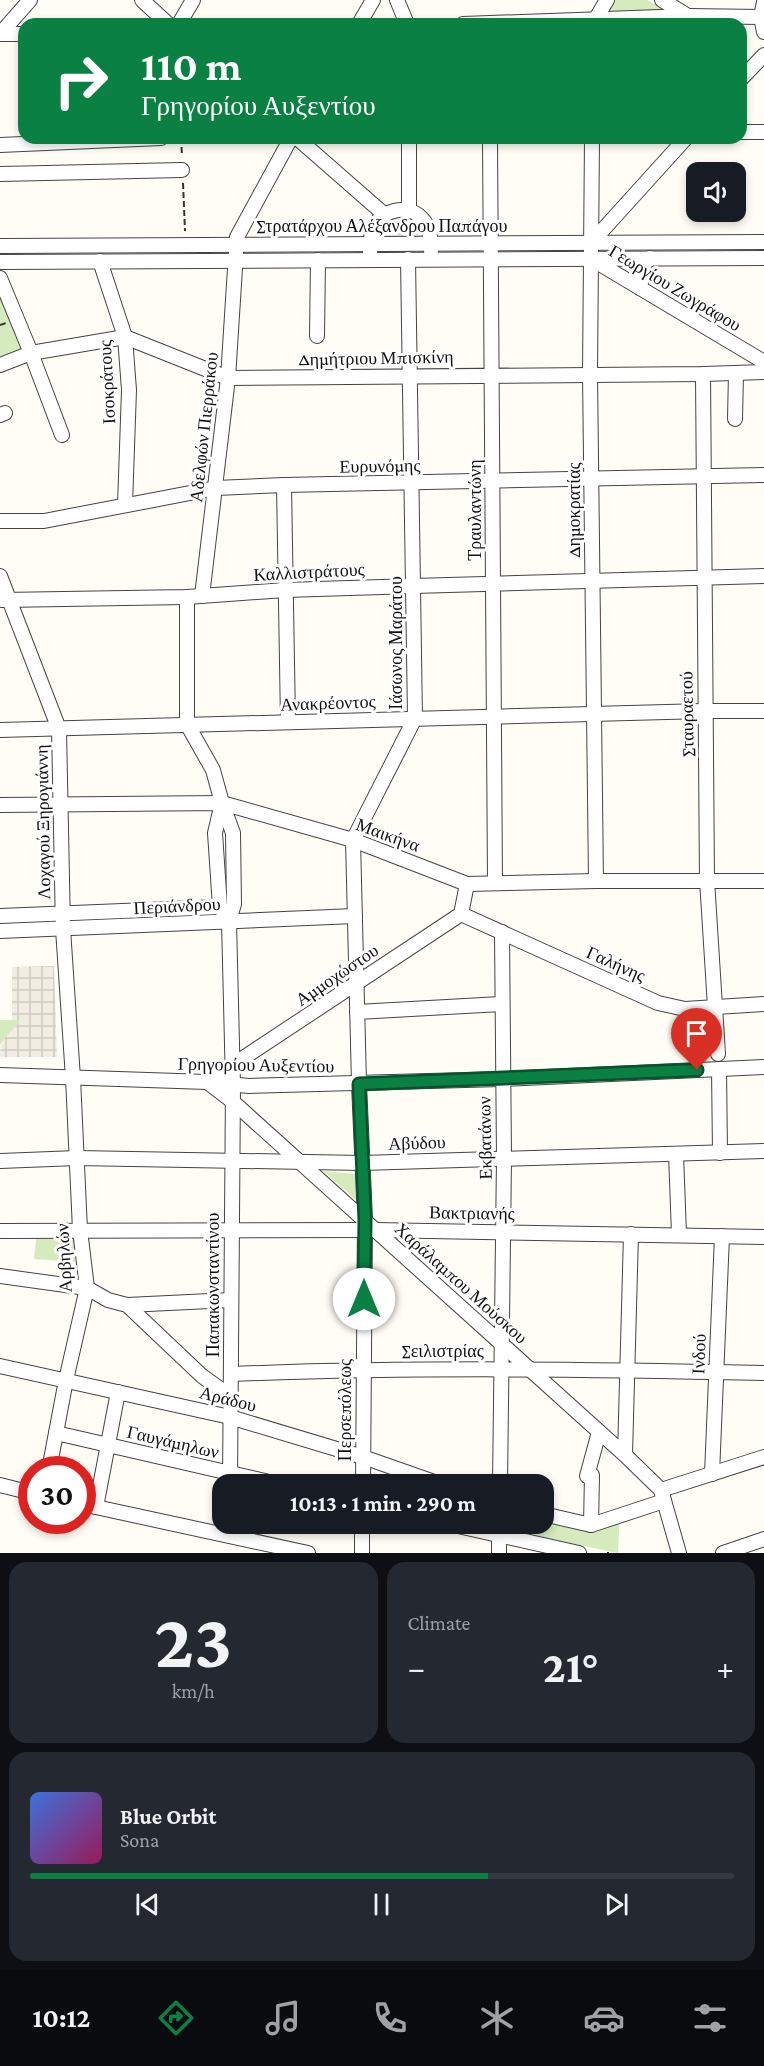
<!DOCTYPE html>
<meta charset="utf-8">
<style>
:root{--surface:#171b24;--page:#242831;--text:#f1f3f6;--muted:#9ea1a6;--line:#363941;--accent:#0b8043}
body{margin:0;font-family:"Crimson Pro",serif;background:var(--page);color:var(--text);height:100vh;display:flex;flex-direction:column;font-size:22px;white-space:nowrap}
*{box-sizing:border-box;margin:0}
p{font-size:20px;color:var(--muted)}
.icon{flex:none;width:33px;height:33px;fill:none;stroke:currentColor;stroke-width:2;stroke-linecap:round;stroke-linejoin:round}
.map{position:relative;height:1553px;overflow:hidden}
.side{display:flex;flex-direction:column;gap:9px;padding:9px;background:#0d0f14;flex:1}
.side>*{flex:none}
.banner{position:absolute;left:18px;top:18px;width:729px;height:126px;border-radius:18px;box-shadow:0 3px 9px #0003;background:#0b8043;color:#fff;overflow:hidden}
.buttons{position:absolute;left:686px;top:162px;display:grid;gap:12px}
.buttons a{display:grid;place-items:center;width:60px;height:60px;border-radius:12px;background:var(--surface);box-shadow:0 3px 9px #0003;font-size:30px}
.speed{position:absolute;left:18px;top:1456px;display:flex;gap:12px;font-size:30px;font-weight:700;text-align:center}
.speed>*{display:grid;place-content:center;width:78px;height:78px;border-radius:50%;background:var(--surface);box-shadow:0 3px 9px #0003;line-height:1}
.speed .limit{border:9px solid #d22;background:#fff;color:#111}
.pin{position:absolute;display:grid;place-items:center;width:51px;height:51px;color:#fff;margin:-62px -26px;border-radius:50% 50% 50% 0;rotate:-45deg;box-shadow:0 0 6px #0007}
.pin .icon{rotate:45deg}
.me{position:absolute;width:66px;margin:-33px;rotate:0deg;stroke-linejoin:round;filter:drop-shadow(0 0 4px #0008)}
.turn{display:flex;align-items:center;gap:21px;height:126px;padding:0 24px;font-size:27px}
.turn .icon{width:78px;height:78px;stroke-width:2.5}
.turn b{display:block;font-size:42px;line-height:51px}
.big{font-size:45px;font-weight:700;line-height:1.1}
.side .card{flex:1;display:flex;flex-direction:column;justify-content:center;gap:9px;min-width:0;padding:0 21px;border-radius:18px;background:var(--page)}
.side .dial{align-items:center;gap:0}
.dial b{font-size:78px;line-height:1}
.song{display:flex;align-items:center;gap:18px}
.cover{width:72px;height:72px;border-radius:9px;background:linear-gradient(135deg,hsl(220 70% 55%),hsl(330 70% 35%))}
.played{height:6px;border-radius:3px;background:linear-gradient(90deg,var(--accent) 65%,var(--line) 65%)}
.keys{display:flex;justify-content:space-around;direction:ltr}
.heat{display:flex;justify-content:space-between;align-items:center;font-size:33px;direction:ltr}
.side .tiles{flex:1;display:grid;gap:9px;grid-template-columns:1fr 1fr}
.card:last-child{grid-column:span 2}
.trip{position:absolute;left:212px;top:1474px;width:342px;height:60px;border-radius:18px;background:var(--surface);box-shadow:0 3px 9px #0003;font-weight:700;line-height:60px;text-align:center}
.dock{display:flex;height:96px;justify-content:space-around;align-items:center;background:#090b0e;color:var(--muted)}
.dock .icon{width:42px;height:42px}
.dock .current{color:var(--accent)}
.dock b{font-size:27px;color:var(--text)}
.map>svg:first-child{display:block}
.grass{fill:url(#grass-dots)}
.park{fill:#d5ebbd}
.plaza{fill:url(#plaza-grid)}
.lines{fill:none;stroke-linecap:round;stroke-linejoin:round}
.minor-casing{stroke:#444;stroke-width:16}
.path{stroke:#333;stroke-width:2;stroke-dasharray:6 3;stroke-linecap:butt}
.minor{stroke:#fff;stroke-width:14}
.route-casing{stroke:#07532c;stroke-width:15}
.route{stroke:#0b8043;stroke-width:10}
.labels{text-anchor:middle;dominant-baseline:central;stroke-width:6;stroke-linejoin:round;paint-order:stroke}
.street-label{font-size:18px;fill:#111;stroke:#fff}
</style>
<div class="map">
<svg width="764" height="1553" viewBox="0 0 764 1553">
<defs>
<pattern id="grass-dots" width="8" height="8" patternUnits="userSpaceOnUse" patternTransform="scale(1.5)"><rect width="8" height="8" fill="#d5ebbd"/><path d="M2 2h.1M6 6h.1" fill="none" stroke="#b6c8a1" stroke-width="1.8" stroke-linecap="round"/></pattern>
<pattern id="plaza-grid" width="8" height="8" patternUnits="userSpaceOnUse" patternTransform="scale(1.5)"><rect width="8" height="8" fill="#f1ede2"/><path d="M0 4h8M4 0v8" fill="none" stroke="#cecac1"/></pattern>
</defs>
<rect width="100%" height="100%" fill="#fffdf5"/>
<polygon class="grass" points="212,252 10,254 10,253"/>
<g class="park">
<polygon points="615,0 647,0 673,14 606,15"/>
<polygon points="0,295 22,349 0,360"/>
<polygon points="0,1020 21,1020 0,1045"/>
<polygon points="323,1171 355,1174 357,1201"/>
<polygon points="37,1231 77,1234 75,1262 34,1259"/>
<polygon points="620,1511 618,1553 505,1530 505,1524 550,1526 593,1521"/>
</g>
<g class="plaza">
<polygon points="408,216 418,223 422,236 380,236 382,225 391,217"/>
<polygon points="54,966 57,1057 0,1057 1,1043 21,1020 12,1020 12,967"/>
</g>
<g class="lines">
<g class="minor-casing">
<g id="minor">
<polyline points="142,0 168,24"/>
<polyline points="397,0 407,24"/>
<polyline points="662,0 688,16"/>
<polyline points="764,2 761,17 764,32"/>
<polyline points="595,20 607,0"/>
<polyline points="179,24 193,0"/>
<polyline points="359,24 373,0"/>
<polyline points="463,24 688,16 761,17"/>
<polyline points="0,34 30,0"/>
<polyline points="0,34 24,34"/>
<polyline points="741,79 764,55"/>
<polyline points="741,132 764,132"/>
<polyline points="297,138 385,215"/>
<polyline points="409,138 409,210"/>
<polyline points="490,138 495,883"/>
<polyline points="592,138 590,373 596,881"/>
<polyline points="0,145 161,138"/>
<polyline points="0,174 182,170"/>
<polyline points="591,243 686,138"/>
<polyline points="0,246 764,242"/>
<path d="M370,253C371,244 370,232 375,225C385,208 411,204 423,220C430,227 431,242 431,251"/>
<polyline points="593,260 764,362"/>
<polyline points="100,261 125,337 129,390 125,505"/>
<polyline points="0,262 764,258"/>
<polyline points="0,278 31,353 62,435"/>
<polyline points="640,288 644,264 650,258"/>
<polyline points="317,336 318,260"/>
<polyline points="0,365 31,353 125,337 228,378 703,374 764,372"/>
<polyline points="703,374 707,880 718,1054"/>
<polyline points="0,415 5,413"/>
<polyline points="735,419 736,373"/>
<polyline points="284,485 288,722"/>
<polyline points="0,521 44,521 216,488 284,485 764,475"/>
<polyline points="0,576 59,729 63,929 73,1078 80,1230 87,1288 66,1380 49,1470"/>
<polyline points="202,596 228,378 237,237 291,138"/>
<polyline points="187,597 187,724 213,770 222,803 215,833 220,907 229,921"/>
<polyline points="2,600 187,597 285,590 414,586 764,576"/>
<polyline points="0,730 704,711 764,711"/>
<polyline points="222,803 233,833 234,904 229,921 233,1085 230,1485"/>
<polyline points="0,805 222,803 353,840 467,884 596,881 764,881"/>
<polyline points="461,914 658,1003 685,1009 764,1004"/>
<polyline points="0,916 220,907"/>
<polyline points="0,931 355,916"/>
<polyline points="357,1012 501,1004"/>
<polyline points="719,1069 720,1153"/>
<polyline points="0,1075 207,1082 249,1086 502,1079 764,1067"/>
<polyline points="207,1082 232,1101 625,1455 661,1490 679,1553"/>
<polyline points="207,1082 461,914 467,884"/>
<polyline points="676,1154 679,1234"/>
<polyline points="0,1161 77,1158 362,1163 764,1151"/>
<polyline points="0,1231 375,1230 764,1237"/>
<polyline points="0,1276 87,1288 108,1300 127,1305 202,1376 230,1396"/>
<polyline points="127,1305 231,1300"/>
<polyline points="0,1366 230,1417 363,1457 443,1485"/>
<path d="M231,1374C409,1367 586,1369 764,1373"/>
<polyline points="56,1433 282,1485"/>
<polyline points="625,1455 631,1234"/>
<polyline points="712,1474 722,1236"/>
<polyline points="0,1485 32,1493"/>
<polyline points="363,1485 365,1220 359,1084 353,840 415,718 408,259"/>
<polyline points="500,1485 504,1158 502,932"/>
<polyline points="661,1490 764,1457"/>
<polyline points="82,1504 308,1553"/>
<polyline points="96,1507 118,1392"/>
<polyline points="543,1514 591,1525 664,1501"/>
<polyline points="449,1524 579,1553"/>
<polyline points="591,1525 592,1475 587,1476 599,1432"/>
<polyline points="362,1553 362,1524"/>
<polyline points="499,1553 499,1524"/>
<polyline points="723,1553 764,1539"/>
</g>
</g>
<g class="path">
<polyline points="181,138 182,156"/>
<polyline points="183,183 185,231"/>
<polyline points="0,325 6,323"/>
<polyline points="608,1553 608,1552"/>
</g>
<use href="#minor" class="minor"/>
</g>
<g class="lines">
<g class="route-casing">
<polyline id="route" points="364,1299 365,1220 359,1084 697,1070"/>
</g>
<use href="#route" class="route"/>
</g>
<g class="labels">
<g class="street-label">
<text x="382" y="226">Στρατάρχου Αλέξανδρου Παπάγου</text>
<text transform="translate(675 288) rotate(31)">Γεωργίου Ζωγράφου</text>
<text transform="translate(376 358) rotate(-1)">Δημήτριου Μπισκίνη</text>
<text transform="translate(107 382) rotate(-93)">Ισοκράτους</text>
<text transform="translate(204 427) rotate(-84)">Αδελφών Πιερράκου</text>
<text transform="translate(380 466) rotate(-1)">Ευρυνόμης</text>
<text transform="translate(475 510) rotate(-90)">Τραυλαντώνη</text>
<text transform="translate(574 510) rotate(-90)">Δημοκρατίας</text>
<text transform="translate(309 572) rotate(-3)">Καλλιστράτους</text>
<text transform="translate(396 643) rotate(-90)">Ιάσωνος Μαράτου</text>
<text transform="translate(328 703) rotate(-2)">Ανακρέοντος</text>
<text transform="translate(687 714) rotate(-91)">Σταυραετού</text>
<text transform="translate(43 822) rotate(-91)">Λοχαγού Ξηρογιάννη</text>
<text transform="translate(388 835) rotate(20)">Μαικήνα</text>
<text transform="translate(177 906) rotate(-3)">Περιάνδρου</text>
<text transform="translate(616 964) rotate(24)">Γαλήνης</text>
<text transform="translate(337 975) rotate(-34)">Αμμοχώστου</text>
<text transform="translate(256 1065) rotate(1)">Γρηγορίου Αυξεντίου</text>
<text transform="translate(485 1138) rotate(-91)">Εκβατάνων</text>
<text transform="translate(417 1143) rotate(-2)">Αβύδου</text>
<text transform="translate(472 1213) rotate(1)">Βακτριανής</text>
<text transform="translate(64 1258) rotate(-93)">Αρβηλών</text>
<text transform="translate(461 1283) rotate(42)">Χαράλαμπου Μούσκου</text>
<text transform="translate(213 1285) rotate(-90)">Παπακωνσταντίνου</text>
<text x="443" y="1351">Σειλιστρίας</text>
<text transform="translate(699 1354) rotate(-88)">Ινδού</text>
<text transform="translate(228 1399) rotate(14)">Αράδου</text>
<text transform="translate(345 1410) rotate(-90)">Περσεπόλεως</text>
<text transform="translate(173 1442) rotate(13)">Γαυγάμηλων</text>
</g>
</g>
</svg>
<div class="buttons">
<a><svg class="icon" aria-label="sound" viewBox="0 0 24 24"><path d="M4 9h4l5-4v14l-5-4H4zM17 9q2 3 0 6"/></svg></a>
</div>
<div class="speed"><div class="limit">30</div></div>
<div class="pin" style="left:697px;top:1070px;background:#d93025"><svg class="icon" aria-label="arrive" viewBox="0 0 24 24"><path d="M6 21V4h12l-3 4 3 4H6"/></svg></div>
<svg class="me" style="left:364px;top:1299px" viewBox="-20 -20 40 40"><circle r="19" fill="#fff"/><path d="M0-13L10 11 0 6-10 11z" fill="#0b8043"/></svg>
<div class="trip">10:13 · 1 min · 290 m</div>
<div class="banner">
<div class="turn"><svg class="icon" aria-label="right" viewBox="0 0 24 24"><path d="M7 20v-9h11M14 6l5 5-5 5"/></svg><div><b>110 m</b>Γρηγορίου Αυξεντίου</div></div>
</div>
</div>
<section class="side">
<div class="tiles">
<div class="card dial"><b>23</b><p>km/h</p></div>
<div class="card"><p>Climate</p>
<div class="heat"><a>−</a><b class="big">21°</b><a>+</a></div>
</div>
<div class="card">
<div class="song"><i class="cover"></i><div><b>Blue Orbit</b><p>Sona</p></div></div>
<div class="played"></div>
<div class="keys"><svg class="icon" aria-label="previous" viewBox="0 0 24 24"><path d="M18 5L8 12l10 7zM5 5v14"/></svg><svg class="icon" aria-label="pause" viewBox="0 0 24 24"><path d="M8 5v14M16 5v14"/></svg><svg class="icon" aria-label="next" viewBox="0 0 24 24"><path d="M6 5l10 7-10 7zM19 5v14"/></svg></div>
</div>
</div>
</section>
<nav class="dock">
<b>10:12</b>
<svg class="icon current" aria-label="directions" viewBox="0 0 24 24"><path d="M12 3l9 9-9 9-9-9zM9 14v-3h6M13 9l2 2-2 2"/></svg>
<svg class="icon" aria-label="music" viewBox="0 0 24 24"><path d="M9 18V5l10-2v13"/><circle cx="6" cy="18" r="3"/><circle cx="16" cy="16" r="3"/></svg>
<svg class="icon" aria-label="phone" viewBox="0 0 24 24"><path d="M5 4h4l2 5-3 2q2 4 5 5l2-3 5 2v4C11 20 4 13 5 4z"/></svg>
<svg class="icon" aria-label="climate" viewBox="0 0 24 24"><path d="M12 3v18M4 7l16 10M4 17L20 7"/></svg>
<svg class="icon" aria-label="car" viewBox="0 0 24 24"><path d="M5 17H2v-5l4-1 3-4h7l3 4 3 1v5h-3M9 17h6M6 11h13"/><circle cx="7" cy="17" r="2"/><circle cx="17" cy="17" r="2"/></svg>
<svg class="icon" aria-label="filters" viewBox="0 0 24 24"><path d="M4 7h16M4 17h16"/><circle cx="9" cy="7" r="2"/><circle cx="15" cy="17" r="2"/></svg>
</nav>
